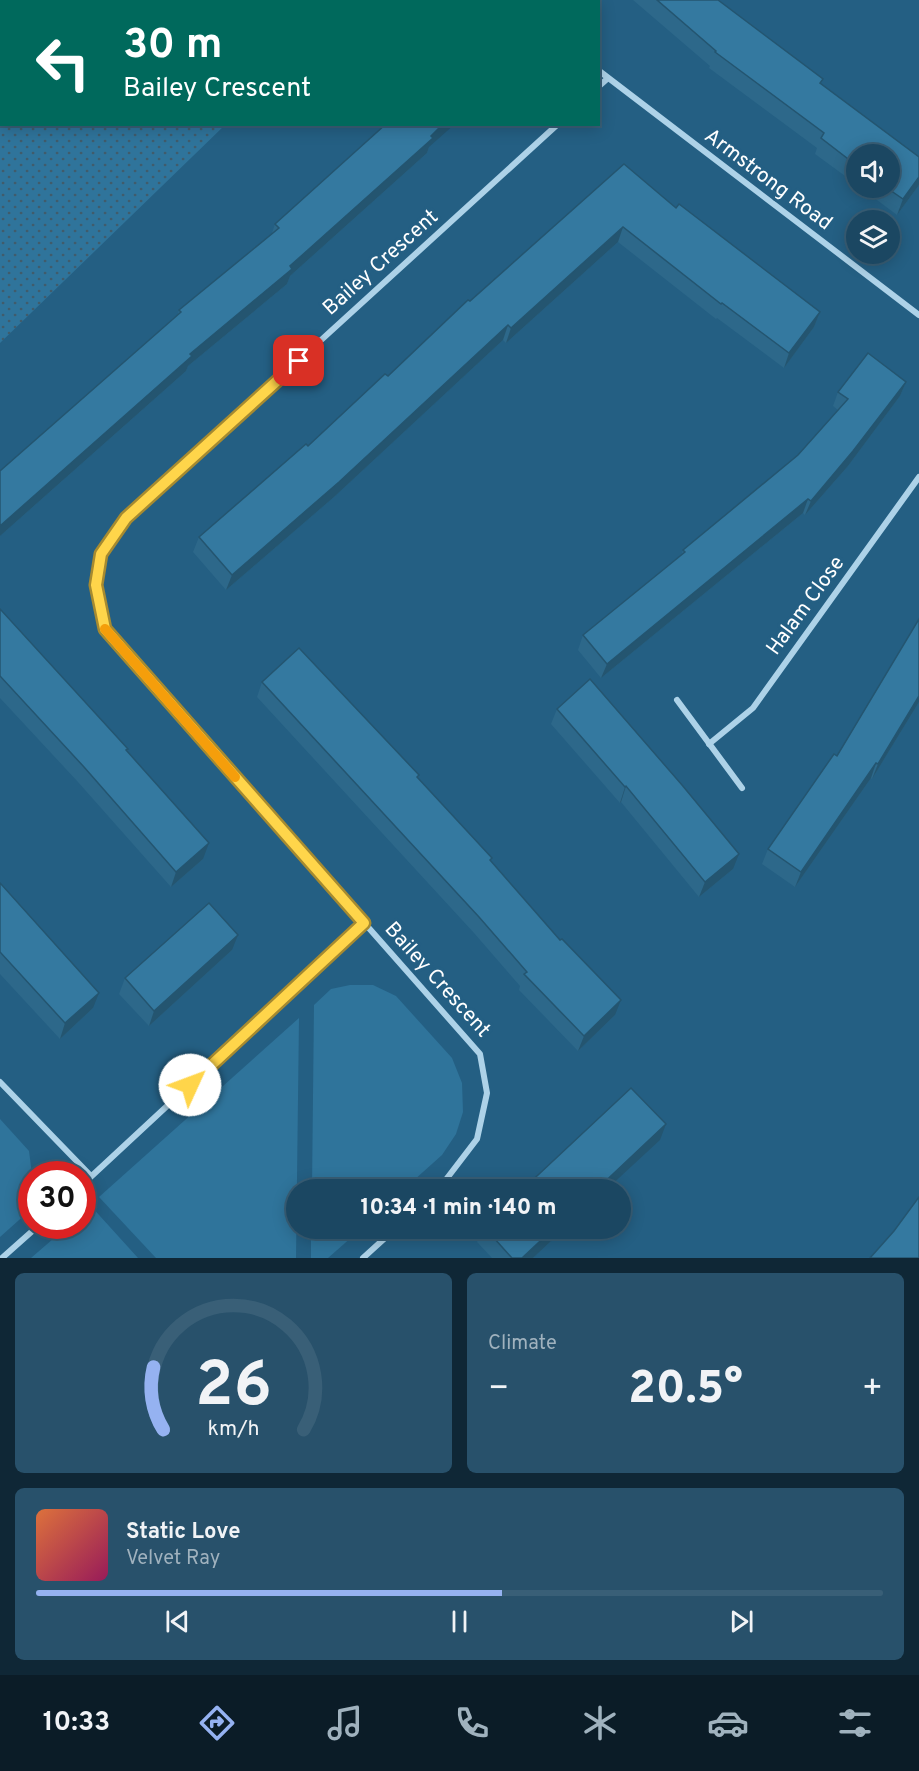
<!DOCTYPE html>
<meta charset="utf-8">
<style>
:root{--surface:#1b4762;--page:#28516b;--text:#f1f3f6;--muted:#a0b2be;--line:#395f77;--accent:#95b2f1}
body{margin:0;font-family:Overpass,sans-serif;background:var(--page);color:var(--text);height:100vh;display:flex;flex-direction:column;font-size:22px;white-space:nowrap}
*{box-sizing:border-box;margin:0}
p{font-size:20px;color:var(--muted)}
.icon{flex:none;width:33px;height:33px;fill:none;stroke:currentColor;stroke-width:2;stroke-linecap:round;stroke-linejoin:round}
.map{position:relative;height:1258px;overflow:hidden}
.panel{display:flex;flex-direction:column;gap:15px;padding:15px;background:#0f2736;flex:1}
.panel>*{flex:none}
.banner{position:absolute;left:0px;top:0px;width:600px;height:126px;box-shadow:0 3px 15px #0003,0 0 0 2px var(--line);background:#00695c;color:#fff;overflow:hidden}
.controls{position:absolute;left:846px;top:144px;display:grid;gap:12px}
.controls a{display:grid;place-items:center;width:54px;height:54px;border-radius:50%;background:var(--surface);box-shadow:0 3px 15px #0003,0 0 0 2px var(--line);font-size:30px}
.speed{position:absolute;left:18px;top:1161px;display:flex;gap:12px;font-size:30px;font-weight:700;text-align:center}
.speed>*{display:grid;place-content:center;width:78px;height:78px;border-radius:50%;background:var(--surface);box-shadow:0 3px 15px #0003,0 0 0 2px var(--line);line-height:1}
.speed .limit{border:9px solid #d22;background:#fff;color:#111}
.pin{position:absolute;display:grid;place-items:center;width:51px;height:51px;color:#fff;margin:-26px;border-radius:12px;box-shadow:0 3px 9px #0006}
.me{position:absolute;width:66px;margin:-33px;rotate:47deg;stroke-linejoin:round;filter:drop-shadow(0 0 4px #0008)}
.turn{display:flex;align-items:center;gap:21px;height:126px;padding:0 24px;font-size:27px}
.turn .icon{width:78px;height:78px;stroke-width:2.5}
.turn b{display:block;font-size:42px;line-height:51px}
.big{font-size:45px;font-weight:800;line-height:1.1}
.panel .widget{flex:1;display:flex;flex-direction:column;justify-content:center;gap:9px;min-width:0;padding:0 21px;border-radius:9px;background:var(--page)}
.panel .dial{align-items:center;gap:0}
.dial svg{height:156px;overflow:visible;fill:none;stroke:var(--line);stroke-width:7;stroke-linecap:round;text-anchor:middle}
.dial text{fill:var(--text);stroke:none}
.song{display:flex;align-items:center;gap:18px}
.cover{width:72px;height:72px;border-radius:9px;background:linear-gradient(135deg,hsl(20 70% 55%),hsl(330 70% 35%))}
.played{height:6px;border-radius:3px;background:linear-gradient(90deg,var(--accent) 55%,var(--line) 55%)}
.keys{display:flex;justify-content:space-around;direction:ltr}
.heat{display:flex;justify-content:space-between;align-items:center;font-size:33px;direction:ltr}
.panel .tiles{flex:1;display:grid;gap:15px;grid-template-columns:1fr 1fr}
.widget:last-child{grid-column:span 2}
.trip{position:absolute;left:286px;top:1179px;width:345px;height:60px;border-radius:30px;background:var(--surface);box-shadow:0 3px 15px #0003,0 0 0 2px var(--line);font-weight:800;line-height:60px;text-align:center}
.menu{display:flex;height:96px;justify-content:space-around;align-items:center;background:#0b1c27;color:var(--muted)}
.menu .icon{width:42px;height:42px}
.menu .selected{color:var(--accent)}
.menu b{font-size:27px;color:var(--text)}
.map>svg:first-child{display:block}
.grass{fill:#2f749b}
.park{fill:url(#park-dots)}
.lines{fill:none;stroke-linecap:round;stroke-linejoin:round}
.street{stroke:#add2e8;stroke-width:6}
.wall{fill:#2d688a}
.shaded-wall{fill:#245570}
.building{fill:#3479a0;stroke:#245570;stroke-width:1.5}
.route-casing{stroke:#a68a30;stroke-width:15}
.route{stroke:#ffd54a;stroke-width:10}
.slow{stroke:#f59e0b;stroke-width:10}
.labels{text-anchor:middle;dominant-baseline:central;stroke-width:6;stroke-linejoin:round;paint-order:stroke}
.street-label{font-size:21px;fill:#fff;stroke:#245f83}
</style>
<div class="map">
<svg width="919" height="1258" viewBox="0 0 919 1258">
<defs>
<pattern id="park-dots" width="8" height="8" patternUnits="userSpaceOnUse" patternTransform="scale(1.5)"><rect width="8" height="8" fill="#2f749b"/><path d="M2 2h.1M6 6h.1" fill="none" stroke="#405c6c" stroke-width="1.8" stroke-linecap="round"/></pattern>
</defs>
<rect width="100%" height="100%" fill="#245f83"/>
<g class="grass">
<polygon points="350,985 373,985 396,996 452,1058 462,1083 463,1112 456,1134 442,1155 404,1189 312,1189 314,1005 331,989"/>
<polygon points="299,1018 296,1258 156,1258 99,1197"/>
<polygon points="0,1119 29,1151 32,1174 28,1212 0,1237"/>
<polygon points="90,1205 138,1258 31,1258 68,1226 82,1226 83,1212"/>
<polygon points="311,1229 311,1228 361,1229 328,1258 311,1258"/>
</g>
<polygon class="park" points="0,0 199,1 2,2 2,124 225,125 0,343"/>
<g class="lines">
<g class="street">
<polyline points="525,0 527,2"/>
<polyline points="598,70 919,315"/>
<polyline points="598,87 607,79"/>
<polyline points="677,700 742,788"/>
<polyline points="709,744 753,708 919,477"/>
<polyline points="0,1082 91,1176"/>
<polyline points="82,1185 364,923"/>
<polyline points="438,1190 477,1139 487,1093 480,1054 105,629 96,585 101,553 126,518 558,124"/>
<polyline points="2,1258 38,1226"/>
<polyline points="363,1258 396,1228"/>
</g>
</g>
<g class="wall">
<polygon points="366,0 450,0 452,2 367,2"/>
<polygon points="633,0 720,0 719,1 821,84 919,157 919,185 897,215 861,188 890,188 856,154 856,184 815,154 817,148 709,68 710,66"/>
<polygon points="429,147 427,153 290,276 287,284 188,366 186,371 0,536 0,471 178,314 179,310 272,233 275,224"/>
<polygon points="624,164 676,208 820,312 814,327 784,368 717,318 716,319 618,242 506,343 503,340 334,497 226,590 193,552 199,537 308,446 388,376 470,301"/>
<polygon points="906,382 900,396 848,466 805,515 803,513 601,678 578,650 583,635 681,556 683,550 798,455 838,410 833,406 838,392"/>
<polygon points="0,609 128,749 127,751 203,859 171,887 78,782 0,698"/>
<polygon points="919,619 919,702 872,779 871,778 795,887 762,864 768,849 837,756"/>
<polygon points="262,682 419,775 418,778 491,861 615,1015 578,1051 519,990 520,986 474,933 257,697"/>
<polygon points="557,709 733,869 699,897 621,802 620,803 551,724"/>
<polygon points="0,883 93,1008 60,1039 0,974"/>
<polygon points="232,950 149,1026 119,994 125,978"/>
<polygon points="482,1228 565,1228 533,1258 492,1258 477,1242"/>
</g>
<g class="shaded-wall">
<polygon points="443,124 455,124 429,147 427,153 290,276 287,284 188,366 186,371 0,536 0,526 190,354 290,266"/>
<polygon points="919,177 919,185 897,215 903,199"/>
<polygon points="623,227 618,242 506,343 511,328"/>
<polygon points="820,312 814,327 784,368 789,353"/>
<polygon points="508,325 503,340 334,497 226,590 232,575"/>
<polygon points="906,382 900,396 848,466 805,515 811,501"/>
<polygon points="808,499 803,513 601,678 607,664"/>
<polygon points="919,696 919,702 872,779 878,764"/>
<polygon points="876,763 871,778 795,887 801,872"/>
<polygon points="626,786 621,802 620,803 625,787"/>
<polygon points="209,843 203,859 171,887 176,872"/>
<polygon points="739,854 733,869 699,897 705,882"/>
<polygon points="238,935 232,950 149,1026 154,1011"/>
<polygon points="99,993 93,1008 60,1039 65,1023"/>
<polygon points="621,1000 615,1015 578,1051 584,1036"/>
<polygon points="666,1124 660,1140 606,1190 596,1190"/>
<polygon points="554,1228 565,1228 533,1258 522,1258"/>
</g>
<g class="building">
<polygon points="386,0 450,0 452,2 388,2"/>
<polygon points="657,0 718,0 823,79 820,83 919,157 919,177 903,199 887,188 890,188 890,154 856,154 856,165 821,138 824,133 715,52 716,51"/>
<polygon points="386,124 443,124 431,136 433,138 290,266 292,269 190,354 192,356 0,526 0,471 181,312 179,310 279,228 275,224"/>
<polygon points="624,164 676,208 679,204 820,312 789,353 722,303 721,304 623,227 511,328 508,325 339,482 232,575 199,537 306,444 308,446 385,374 388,376 468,300 470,301"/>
<polygon points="868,353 906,382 853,451 811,501 808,499 607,664 583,635 685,552 683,550 798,455 848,399 838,392"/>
<polygon points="0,609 128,749 126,750 209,843 176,872 84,767 0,676"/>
<polygon points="919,619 919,696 878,764 876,763 801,872 768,849 834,754 837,756"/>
<polygon points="299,648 419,775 417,777 492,858 490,860 560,940 562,939 621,1000 584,1036 524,974 527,972 479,917 262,682"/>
<polygon points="590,679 682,785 739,854 705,882 626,786 625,787 557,709"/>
<polygon points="0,883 99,993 65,1023 0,952"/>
<polygon points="209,903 238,935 154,1011 125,978"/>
<polygon points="631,1088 666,1124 596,1190 522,1190"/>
<polygon points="919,1197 919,1258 870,1258 894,1231"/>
<polygon points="485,1228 554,1228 522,1258 512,1258"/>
</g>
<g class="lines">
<g class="route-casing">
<polyline id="route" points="190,1085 364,923 105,629 96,585 101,554 126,518 299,361"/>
</g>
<use href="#route" class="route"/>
<polyline class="slow" points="105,629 235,777"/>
</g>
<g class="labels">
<g class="street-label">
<text transform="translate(768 180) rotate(37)">Armstrong Road</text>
<text transform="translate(381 263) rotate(-42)">Bailey Crescent</text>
<text transform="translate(806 606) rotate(-54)">Halam Close</text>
<text transform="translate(437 980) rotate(48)">Bailey Crescent</text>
</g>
</g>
</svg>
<div class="controls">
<a><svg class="icon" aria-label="sound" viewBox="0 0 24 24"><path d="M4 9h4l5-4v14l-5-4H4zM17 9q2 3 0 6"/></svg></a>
<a><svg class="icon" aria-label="layers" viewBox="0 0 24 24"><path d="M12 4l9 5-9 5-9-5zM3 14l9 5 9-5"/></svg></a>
</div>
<div class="speed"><div class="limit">30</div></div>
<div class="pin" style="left:299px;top:361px;background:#d93025"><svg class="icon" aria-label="arrive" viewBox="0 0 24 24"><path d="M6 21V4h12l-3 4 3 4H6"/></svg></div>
<svg class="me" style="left:190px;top:1085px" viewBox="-20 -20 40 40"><circle r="19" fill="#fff"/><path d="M0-13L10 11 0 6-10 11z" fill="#ffd54a"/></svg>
<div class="trip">10:34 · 1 min · 140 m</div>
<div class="banner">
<div class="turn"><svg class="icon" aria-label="left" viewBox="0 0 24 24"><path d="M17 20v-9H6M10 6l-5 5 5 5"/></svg><div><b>30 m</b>Bailey Crescent</div></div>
</div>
</div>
<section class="panel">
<div class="tiles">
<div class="widget dial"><svg viewBox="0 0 100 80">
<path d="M14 69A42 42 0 1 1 86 69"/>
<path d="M14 69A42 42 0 0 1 9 37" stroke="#95b2f1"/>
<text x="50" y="56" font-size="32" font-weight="700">26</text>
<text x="50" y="72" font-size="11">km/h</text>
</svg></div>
<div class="widget"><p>Climate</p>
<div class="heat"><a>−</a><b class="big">20.5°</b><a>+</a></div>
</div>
<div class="widget">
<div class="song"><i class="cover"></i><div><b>Static Love</b><p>Velvet Ray</p></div></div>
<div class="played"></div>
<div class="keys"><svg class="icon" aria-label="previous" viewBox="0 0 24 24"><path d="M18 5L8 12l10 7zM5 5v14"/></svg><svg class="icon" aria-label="pause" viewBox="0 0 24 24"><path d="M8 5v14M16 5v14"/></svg><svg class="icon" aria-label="next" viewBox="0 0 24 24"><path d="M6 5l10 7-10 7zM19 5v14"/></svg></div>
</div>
</div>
</section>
<nav class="menu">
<b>10:33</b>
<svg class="icon selected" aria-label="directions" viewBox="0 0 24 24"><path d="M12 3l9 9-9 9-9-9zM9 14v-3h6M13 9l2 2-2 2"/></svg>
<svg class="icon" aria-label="music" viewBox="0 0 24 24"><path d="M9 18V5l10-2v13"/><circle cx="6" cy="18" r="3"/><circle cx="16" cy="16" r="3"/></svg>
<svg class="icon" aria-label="phone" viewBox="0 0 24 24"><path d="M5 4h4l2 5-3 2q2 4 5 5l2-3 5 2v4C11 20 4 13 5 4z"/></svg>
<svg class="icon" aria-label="climate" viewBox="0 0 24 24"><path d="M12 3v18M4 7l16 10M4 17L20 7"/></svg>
<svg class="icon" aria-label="car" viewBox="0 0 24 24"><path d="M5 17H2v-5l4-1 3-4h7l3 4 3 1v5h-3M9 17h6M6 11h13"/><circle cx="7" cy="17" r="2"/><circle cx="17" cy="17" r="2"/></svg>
<svg class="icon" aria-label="filters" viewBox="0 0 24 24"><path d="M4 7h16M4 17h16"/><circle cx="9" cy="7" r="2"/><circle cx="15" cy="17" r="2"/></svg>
</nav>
